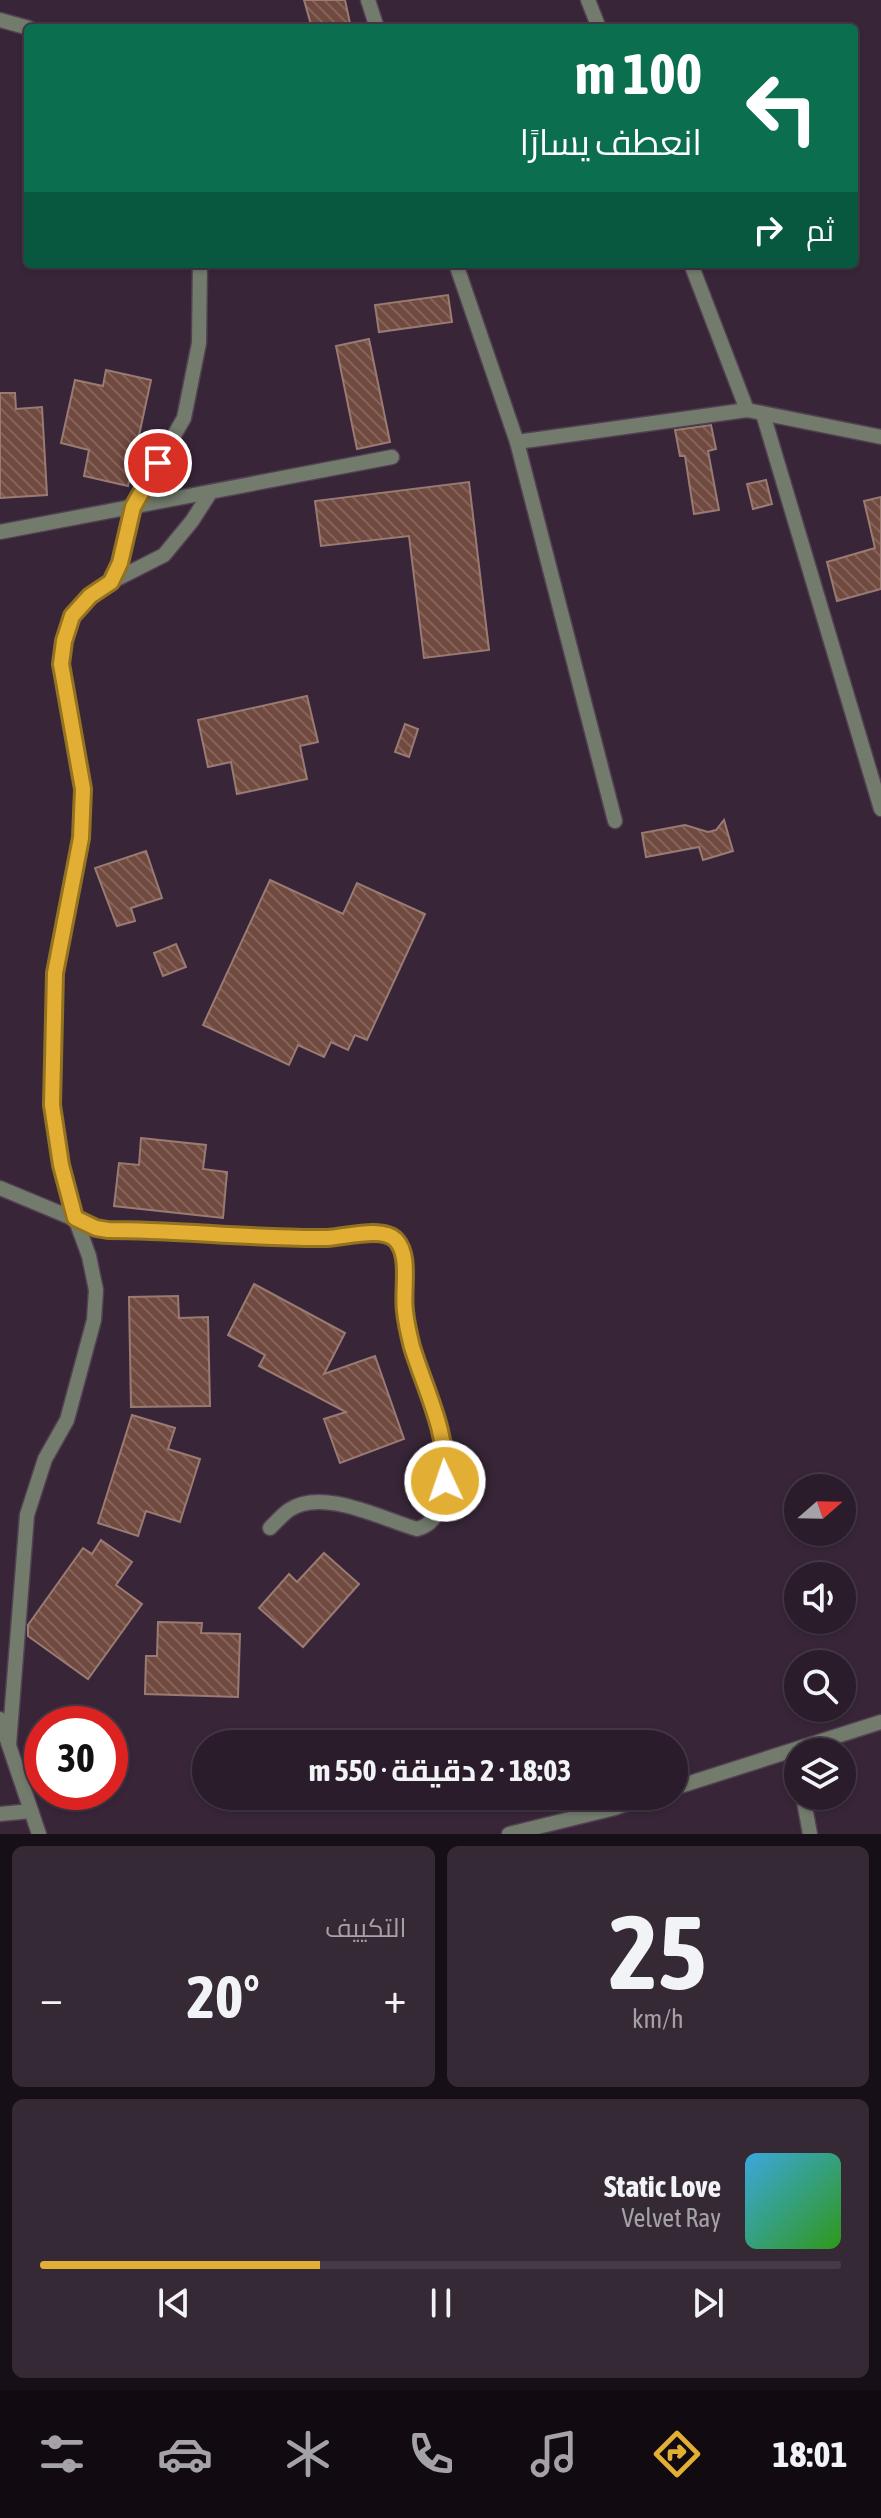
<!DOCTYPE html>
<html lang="ar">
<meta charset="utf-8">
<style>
:root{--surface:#2a1c2a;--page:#362936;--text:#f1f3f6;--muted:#a5a1a8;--line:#463a47;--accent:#e2af34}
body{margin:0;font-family:"Asap Condensed",Cairo,sans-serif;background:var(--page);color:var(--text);direction:rtl;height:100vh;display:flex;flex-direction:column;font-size:30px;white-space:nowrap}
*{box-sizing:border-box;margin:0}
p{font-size:26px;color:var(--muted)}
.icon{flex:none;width:44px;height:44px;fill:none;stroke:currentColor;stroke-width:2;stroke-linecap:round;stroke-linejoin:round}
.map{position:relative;height:1834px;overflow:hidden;direction:ltr}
.details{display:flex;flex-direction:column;gap:12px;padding:12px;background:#170f17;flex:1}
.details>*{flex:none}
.guide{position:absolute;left:24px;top:24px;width:834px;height:244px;border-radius:8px;box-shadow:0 2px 6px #0004,0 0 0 2px var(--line);direction:rtl;background:#0b6e4f;color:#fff;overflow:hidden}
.needle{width:52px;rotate:70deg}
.controls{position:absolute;left:784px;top:1474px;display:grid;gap:16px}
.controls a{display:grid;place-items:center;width:72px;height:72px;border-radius:50%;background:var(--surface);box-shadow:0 2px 6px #0004,0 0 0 2px var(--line);font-size:40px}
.speed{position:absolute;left:24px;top:1706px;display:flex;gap:16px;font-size:40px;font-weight:700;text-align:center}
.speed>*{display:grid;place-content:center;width:104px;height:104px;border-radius:50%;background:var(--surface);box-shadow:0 2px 6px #0004,0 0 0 2px var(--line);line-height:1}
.speed .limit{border:12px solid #d22;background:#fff;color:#111}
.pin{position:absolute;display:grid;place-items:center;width:68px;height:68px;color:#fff;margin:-34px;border:4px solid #fff;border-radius:50%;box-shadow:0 2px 8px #0007}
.me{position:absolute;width:88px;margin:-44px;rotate:357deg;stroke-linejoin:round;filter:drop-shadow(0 0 6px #0008)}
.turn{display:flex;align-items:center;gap:28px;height:168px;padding:0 24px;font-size:36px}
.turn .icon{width:104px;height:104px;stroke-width:2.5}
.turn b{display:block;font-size:56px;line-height:68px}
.then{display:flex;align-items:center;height:76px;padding:0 24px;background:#0003;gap:16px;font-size:30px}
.big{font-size:60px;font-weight:700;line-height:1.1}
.details .widget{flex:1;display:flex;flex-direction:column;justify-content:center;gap:12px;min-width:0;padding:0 28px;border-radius:12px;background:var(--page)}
.details .dial{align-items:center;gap:0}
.dial b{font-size:104px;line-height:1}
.song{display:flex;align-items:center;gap:24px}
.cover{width:96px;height:96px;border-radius:12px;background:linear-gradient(135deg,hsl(200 70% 55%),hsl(110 70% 35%))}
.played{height:8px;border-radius:4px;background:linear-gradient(90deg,var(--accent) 35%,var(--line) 35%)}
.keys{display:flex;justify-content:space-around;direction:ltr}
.heat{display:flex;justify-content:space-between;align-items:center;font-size:44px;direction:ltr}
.details .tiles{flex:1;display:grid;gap:12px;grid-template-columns:1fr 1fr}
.widget:last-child{grid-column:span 2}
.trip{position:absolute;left:192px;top:1730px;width:496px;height:80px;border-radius:40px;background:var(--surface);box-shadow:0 2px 6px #0004,0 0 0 2px var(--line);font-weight:700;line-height:80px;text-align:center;direction:rtl}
.tabs{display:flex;height:128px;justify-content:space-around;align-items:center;background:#110b11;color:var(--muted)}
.tabs .icon{width:56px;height:56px}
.tabs .active{color:var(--accent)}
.tabs b{font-size:36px;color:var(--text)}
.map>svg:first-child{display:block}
.building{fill:url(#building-back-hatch);stroke:#9a7b73;stroke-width:2}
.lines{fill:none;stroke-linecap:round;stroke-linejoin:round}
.minor-casing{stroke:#524152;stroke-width:17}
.minor{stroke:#727b6c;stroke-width:14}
.route-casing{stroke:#937222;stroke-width:20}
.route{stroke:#e2af34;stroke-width:14}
</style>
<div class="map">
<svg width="881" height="1834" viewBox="0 0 881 1834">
<defs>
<pattern id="building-back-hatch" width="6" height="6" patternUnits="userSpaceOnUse" patternTransform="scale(2)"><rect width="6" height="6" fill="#70493f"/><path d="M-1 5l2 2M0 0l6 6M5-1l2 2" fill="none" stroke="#85635b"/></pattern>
</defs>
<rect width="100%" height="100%" fill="#382638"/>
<g class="building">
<polygon points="304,0 345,0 351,28 312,28"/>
<polygon points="448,295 452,322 379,332 375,305"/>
<polygon points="369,339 390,442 357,449 336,346"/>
<polygon points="106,370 151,380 128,486 84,476 89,450 61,443 75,380 103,386"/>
<polygon points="0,393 15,393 16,409 42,407 47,495 0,498"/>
<polygon points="711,425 716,449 708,451 719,510 694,514 685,456 680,456 675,430"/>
<polygon points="766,480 772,504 753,509 747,484"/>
<polygon points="469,482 489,650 424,658 409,536 321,546 315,501"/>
<polygon points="881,497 881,589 837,601 827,562 875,548 864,501"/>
<polygon points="307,696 318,742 300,746 307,779 237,794 231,762 208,767 198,720"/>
<polygon points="405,724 418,729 409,757 395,752"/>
<polygon points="724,820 733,851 703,860 699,847 646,857 642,833 685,825 708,832 716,830"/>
<polygon points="146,851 162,898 131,908 135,921 117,926 95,868"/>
<polygon points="270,880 343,914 357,883 425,914 367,1040 355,1035 348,1050 331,1042 324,1057 298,1045 289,1065 203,1025"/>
<polygon points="176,944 186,967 163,976 154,953"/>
<polygon points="141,1138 206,1145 203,1169 227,1172 223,1218 114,1206 119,1163 139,1165"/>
<polygon points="254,1284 345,1333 324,1374 375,1356 404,1439 340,1463 324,1419 346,1412 259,1366 265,1355 228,1335"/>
<polygon points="178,1296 179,1318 208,1317 210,1406 131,1407 129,1297"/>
<polygon points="132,1415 175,1428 168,1449 200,1459 180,1522 146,1511 138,1536 98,1523"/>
<polygon points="101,1540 132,1562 116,1585 142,1604 88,1679 28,1636 28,1625 83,1548 92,1554"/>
<polygon points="324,1553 359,1584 303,1647 259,1608 289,1574 297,1582"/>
<polygon points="158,1622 202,1623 201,1633 240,1634 238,1697 145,1694 146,1656 157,1656"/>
</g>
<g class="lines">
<g class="minor-casing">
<g id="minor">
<polyline points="368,0 377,28"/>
<polyline points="588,0 599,28"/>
<polyline points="0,20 29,28"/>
<polyline points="456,264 517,442"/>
<polyline points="691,264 747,410"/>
<polyline points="763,414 881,809"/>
<polyline points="0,532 392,457"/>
<polyline points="111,582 120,563 133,507 184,418 199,343 200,264"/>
<polyline points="615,821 517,442 747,410 881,437"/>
<path d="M0,1188L96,1228L108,1230C181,1230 254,1239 327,1238C343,1237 380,1228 392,1236C410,1248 403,1301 407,1323C419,1385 457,1433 441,1498C437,1514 433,1525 417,1529C382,1519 322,1487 289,1510C282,1515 276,1522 270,1528"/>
<polyline points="0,1719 39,1834"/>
<polyline points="9,1745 27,1515 45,1459 67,1420 94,1320 96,1290 89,1256 75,1218 61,1165 52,1105 55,973 81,838 83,789 61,664 64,641 72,616 82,604 111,582 164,555 192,521 210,493"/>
<polyline points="795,1750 798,1766"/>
<polyline points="674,1788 881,1722"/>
<polyline points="803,1796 810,1834"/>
<polyline points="0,1814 31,1811"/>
<polyline points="509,1834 615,1808 649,1796"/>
</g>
</g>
<use href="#minor" class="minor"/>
</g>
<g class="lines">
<g class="route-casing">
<path id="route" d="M158,463L133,507L120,563L111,582L90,596L72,616L64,641L61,664L83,789L81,838L55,973L52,1105L61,1165L75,1218L96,1228L108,1230C181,1230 254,1239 327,1238C346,1237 383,1226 396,1240C411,1256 402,1290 405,1311C406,1322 409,1335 412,1347C426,1392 448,1432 445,1481"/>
</g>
<use href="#route" class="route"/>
</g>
</svg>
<div class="controls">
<a><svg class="needle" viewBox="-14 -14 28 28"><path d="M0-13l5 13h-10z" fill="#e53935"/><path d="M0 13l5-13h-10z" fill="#a5a1a8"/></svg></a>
<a><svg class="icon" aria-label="sound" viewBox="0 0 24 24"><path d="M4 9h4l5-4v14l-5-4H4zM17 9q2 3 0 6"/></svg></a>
<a><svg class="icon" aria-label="search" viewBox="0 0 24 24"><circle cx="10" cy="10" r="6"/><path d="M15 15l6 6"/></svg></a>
<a><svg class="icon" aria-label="layers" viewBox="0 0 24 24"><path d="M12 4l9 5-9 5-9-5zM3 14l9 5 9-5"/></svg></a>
</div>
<div class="speed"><div class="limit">30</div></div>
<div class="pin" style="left:158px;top:463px;background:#d93025"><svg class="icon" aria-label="arrive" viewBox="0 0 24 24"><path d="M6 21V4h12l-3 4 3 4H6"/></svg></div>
<svg class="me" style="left:445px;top:1481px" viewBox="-20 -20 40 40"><circle r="17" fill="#e2af34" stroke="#fff" stroke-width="3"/><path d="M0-11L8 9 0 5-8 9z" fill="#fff"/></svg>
<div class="trip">18:03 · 2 دقيقة · 550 m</div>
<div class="guide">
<div class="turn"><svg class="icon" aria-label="left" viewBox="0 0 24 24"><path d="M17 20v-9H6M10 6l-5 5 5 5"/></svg><div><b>100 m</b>انعطف يسارًا</div></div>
<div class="then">ثم<svg class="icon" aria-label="right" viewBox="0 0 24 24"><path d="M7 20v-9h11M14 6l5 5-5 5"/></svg></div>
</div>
</div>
<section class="details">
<div class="tiles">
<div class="widget dial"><b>25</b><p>km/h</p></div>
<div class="widget"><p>التكييف</p>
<div class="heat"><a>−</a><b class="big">20°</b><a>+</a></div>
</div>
<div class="widget">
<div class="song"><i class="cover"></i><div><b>Static Love</b><p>Velvet Ray</p></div></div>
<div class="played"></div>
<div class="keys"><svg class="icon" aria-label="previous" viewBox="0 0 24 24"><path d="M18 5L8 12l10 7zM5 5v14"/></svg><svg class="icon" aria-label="pause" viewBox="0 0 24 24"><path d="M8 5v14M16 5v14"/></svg><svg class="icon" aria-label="next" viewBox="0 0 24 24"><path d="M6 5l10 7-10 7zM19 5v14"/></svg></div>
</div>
</div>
</section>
<nav class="tabs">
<b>18:01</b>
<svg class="icon active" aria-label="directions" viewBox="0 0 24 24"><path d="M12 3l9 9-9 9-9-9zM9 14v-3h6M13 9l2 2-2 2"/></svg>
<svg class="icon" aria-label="music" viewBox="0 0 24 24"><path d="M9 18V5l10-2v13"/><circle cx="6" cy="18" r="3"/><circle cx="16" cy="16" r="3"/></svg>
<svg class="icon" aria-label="phone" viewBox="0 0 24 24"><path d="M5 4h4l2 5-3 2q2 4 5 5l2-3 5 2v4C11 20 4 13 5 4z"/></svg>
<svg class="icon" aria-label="climate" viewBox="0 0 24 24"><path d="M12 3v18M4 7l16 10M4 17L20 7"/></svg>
<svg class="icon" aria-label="car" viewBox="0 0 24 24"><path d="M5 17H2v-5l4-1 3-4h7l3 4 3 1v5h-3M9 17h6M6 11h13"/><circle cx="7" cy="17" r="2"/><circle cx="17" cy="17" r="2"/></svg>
<svg class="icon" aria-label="filters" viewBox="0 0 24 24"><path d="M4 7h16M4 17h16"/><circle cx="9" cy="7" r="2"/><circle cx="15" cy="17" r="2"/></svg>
</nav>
